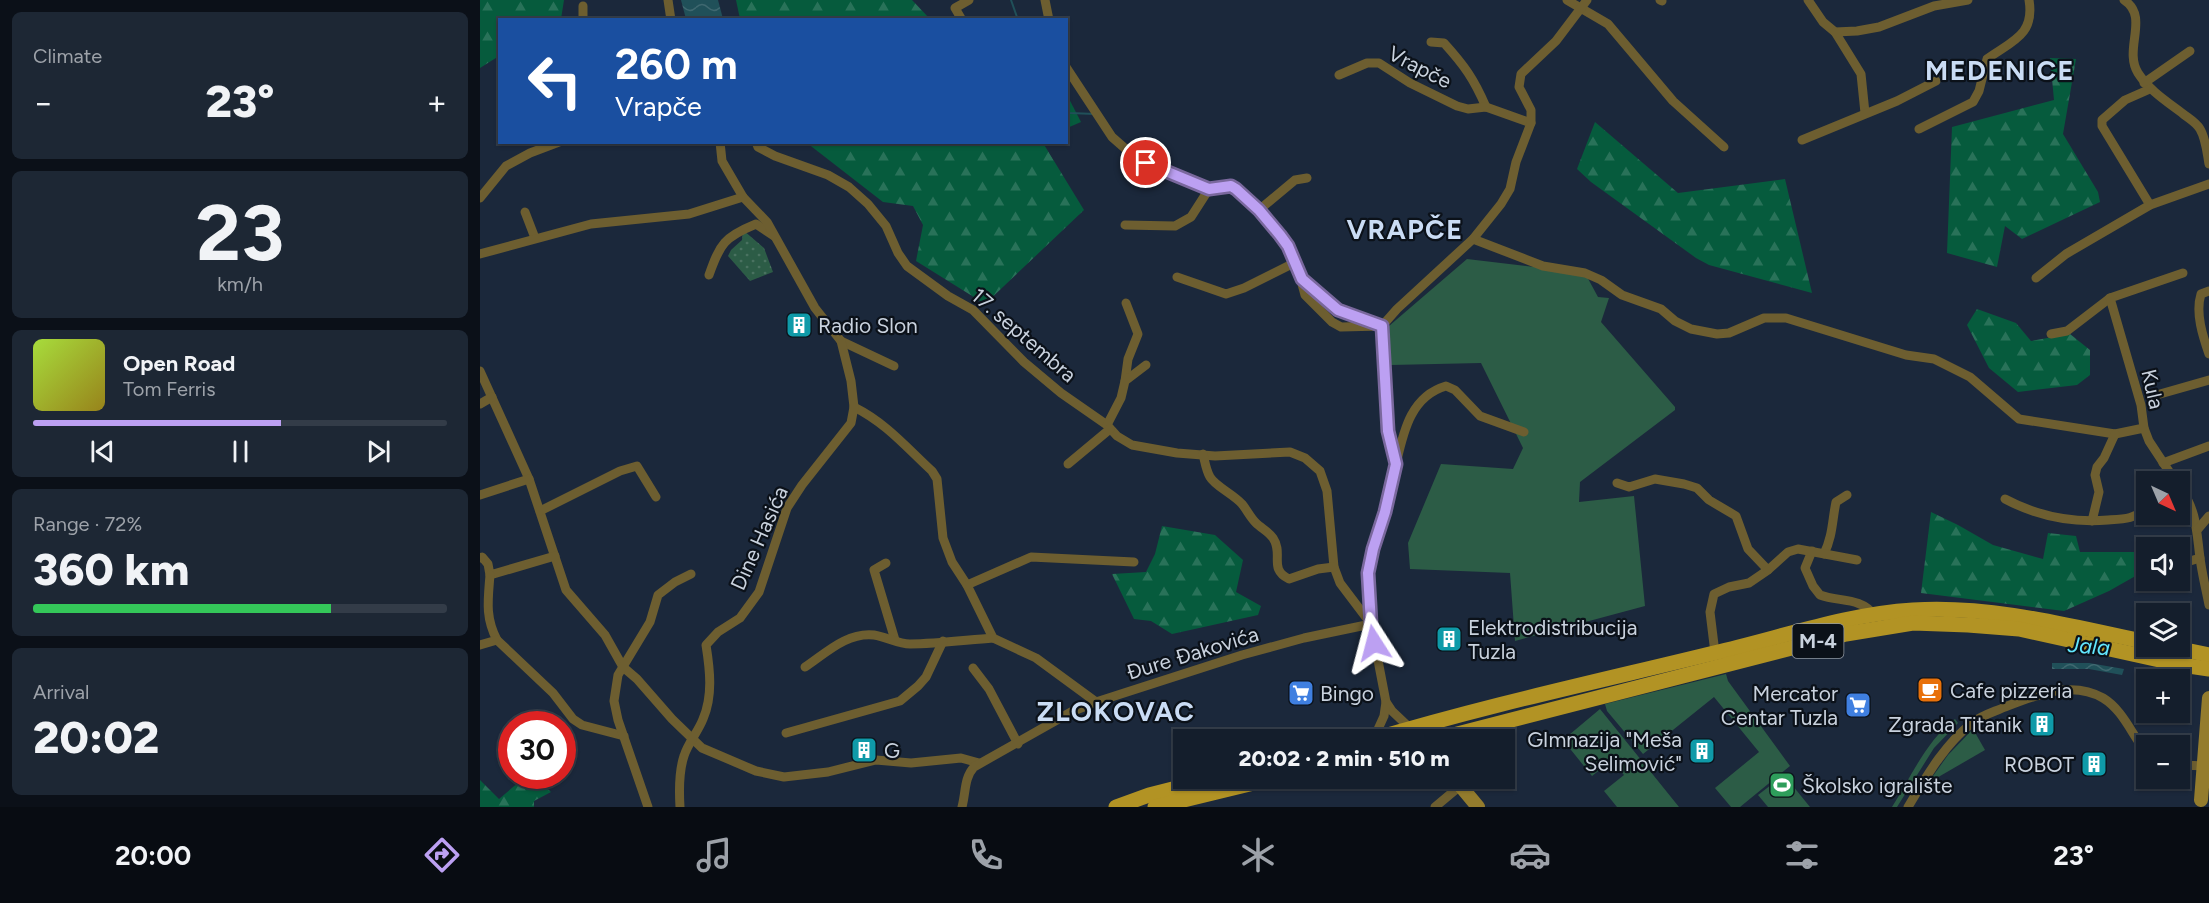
<!DOCTYPE html>
<meta charset="utf-8">
<style>
:root{--surface:#141e2c;--page:#1d2734;--text:#f1f3f6;--muted:#9da2a9;--line:#333c48;--accent:#bca0f2}
body{margin:0;font-family:Figtree,sans-serif;background:var(--page);color:var(--text);height:100vh;display:flex;flex-direction:column;font-size:22px;white-space:nowrap}
*{box-sizing:border-box;margin:0}
p{font-size:20px;color:var(--muted)}
.icon{flex:none;width:33px;height:33px;fill:none;stroke:currentColor;stroke-width:2;stroke-linecap:round;stroke-linejoin:round}
.map{position:relative;flex:1;overflow:hidden}
.drawer{display:flex;flex-direction:column;gap:12px;padding:12px;background:#0b1018;width:480px}
.drawer>*{flex:none}
.guide{position:absolute;left:18px;top:18px;width:570px;height:126px;border-radius:0px;box-shadow:0 2px 4px #0004,0 0 0 2px var(--line);background:#1a4fa0;color:#fff;overflow:hidden}
.needle{width:39px;rotate:136deg}
.fabs{position:absolute;left:1656px;top:471px;display:grid;gap:12px}
.fabs a{display:grid;place-items:center;width:54px;height:54px;border-radius:0px;background:var(--surface);box-shadow:0 2px 4px #0004,0 0 0 2px var(--line);font-size:30px}
.speed{position:absolute;left:18px;top:711px;display:flex;gap:12px;font-size:30px;font-weight:700;text-align:center}
.speed>*{display:grid;place-content:center;width:78px;height:78px;border-radius:50%;background:var(--surface);box-shadow:0 2px 4px #0004,0 0 0 2px var(--line);line-height:1}
.speed .limit{border:9px solid #d22;background:#fff;color:#111}
.pin{position:absolute;display:grid;place-items:center;width:51px;height:51px;color:#fff;margin:-26px;border:3px solid #fff;border-radius:50%;box-shadow:0 2px 6px #0007}
.me{position:absolute;width:66px;margin:-33px;rotate:351deg;stroke-linejoin:round;filter:drop-shadow(0 0 4px #0008)}
.turn{display:flex;align-items:center;gap:21px;height:126px;padding:0 18px;font-size:27px}
.turn .icon{width:78px;height:78px;stroke-width:2.5}
.turn b{display:block;font-size:42px;line-height:51px}
.big{font-size:45px;font-weight:800;line-height:1.1}
.drawer .tile{flex:1;display:flex;flex-direction:column;justify-content:center;gap:9px;min-width:0;padding:0 21px;border-radius:9px;background:var(--page)}
.drawer .dial{align-items:center;gap:0}
.dial b{font-size:78px;line-height:1}
.song{display:flex;align-items:center;gap:18px}
.cover{width:72px;height:72px;border-radius:9px;background:linear-gradient(135deg,hsl(80 70% 55%),hsl(50 70% 35%))}
.played{height:6px;border-radius:3px;background:linear-gradient(90deg,var(--accent) 60%,var(--line) 60%)}
.keys{display:flex;justify-content:space-around;direction:ltr}
.heat{display:flex;justify-content:space-between;align-items:center;font-size:33px;direction:ltr}
.charge{height:9px;border-radius:4px;background:linear-gradient(90deg,#34c759 72%,var(--line) 0)}
.trip{position:absolute;left:693px;top:729px;width:342px;height:60px;border-radius:0px;background:var(--surface);box-shadow:0 2px 4px #0004,0 0 0 2px var(--line);font-weight:800;line-height:60px;text-align:center}
.dock{display:flex;height:96px;justify-content:space-around;align-items:center;background:#080c12;color:var(--muted)}
.dock .icon{width:42px;height:42px}
.dock .selected{color:var(--accent)}
.dock b{font-size:27px;color:var(--text)}
main{display:flex;flex:1;min-height:0}
.map>svg:first-child{display:block}
.grass{fill:#2c5c46}
.forest{fill:url(#forest-firs)}
.park{fill:url(#park-dots)}
.water{fill:url(#water-waves)}
.lines{fill:none;stroke-linecap:round;stroke-linejoin:round}
.stream{stroke:#205059;stroke-width:2}
.street{stroke:#6d5e30;stroke-width:9}
.secondary{stroke:#947c2d;stroke-width:14}
.primary{stroke:#b29324;stroke-width:15}
.route-casing{stroke:#7a689d;stroke-width:15}
.route{stroke:#bca0f2;stroke-width:10}
.labels{text-anchor:middle;dominant-baseline:central;stroke-width:4.5;stroke-linejoin:round;paint-order:stroke}
.shield{fill:#0b1119;stroke:#9098a3;stroke-width:1.5}
.shield-label{font-size:20px;font-weight:bold;fill:#c9d2de}
.street-label{font-size:21px;fill:#c9d2de;stroke:#0b1119}
.poi-label{font-size:21px;fill:#c9d2de;stroke:#0b1119;text-anchor:start}
.water-label{font-size:22px;font-style:italic;fill:#62e7fe;stroke:#0b1119}
.district-label{font-size:27px;font-weight:bold;letter-spacing:1.5px;fill:#cadcf4;stroke:#0b1119}
</style>
<main>
<section class="drawer">
<div class="tile"><p>Climate</p>
<div class="heat"><a>−</a><b class="big">23°</b><a>+</a></div>
</div>
<div class="tile dial"><b>23</b><p>km/h</p></div>
<div class="tile">
<div class="song"><i class="cover"></i><div><b>Open Road</b><p>Tom Ferris</p></div></div>
<div class="played"></div>
<div class="keys"><svg class="icon" aria-label="previous" viewBox="0 0 24 24"><path d="M18 5L8 12l10 7zM5 5v14"/></svg><svg class="icon" aria-label="pause" viewBox="0 0 24 24"><path d="M8 5v14M16 5v14"/></svg><svg class="icon" aria-label="next" viewBox="0 0 24 24"><path d="M6 5l10 7-10 7zM19 5v14"/></svg></div>
</div>
<div class="tile"><p>Range · 72%</p><b class="big">360 km</b><div class="charge"></div></div>
<div class="tile"><p>Arrival</p><b class="big">20:02</b></div>
</section>
<div class="map">
<svg width="1729" height="807" viewBox="0 0 1729 807">
<defs>
<pattern id="forest-firs" width="22" height="20" patternUnits="userSpaceOnUse" patternTransform="scale(1.5)"><rect width="22" height="20" fill="#065b3d"/><path d="M5 1l3.5 6h-7zM16 11l3.5 6h-7z" fill="#297259"/></pattern>
<pattern id="park-dots" width="8" height="8" patternUnits="userSpaceOnUse" patternTransform="scale(1.5)"><rect width="8" height="8" fill="#2c5c46"/><path d="M2 2h.1M6 6h.1" fill="none" stroke="#497260" stroke-width="1.8" stroke-linecap="round"/></pattern>
<pattern id="water-waves" width="16" height="10" patternUnits="userSpaceOnUse" patternTransform="scale(1.5)"><rect width="16" height="10" fill="#205059"/><path d="M0 5q4-4 8 0t8 0" fill="none" stroke="#3f6870"/></pattern>
</defs>
<rect width="100%" height="100%" fill="#1b283b"/>
<g class="grass">
<polygon points="987,259 1105,273 1118,297 1129,298 1121,322 1195,407 1195,410 1100,482 1099,502 1154,496 1165,606 1035,641 1030,573 930,569 928,543 961,464 1033,469 1043,448 1001,363 911,365 909,326"/>
<polygon points="1246,674 1248,681 1310,766 1260,807 1251,807 1235,788 1279,752 1234,697 1163,754 1127,711 1125,704"/>
<polygon points="1120,709 1199,807 1137,807 1124,791 1144,775 1132,760 1112,776 1083,740"/>
<path d="M1475,719L1478,723L1454,748L1417,807H1412C1431,777 1446,741 1475,719Z"/>
<polygon points="1493,729 1505,750 1448,783 1468,755"/>
<polygon points="1304,775 1330,807 1288,807 1278,795"/>
</g>
<g class="forest">
<polygon points="0,0 84,0 81,19 20,20 19,56 0,68"/>
<polygon points="256,0 432,0 450,19 260,19"/>
<polygon points="1570,58 1596,59 1583,134 1618,192 1620,202 1542,239 1525,226 1517,267 1467,253 1472,127 1574,100"/>
<polygon points="587,95 601,122 587,128 586,128"/>
<polygon points="1115,122 1198,193 1305,179 1332,293 1229,265 1216,258 1111,182 1097,169"/>
<polygon points="327,143 563,143 604,210 505,304 436,261 443,225 433,206 403,202"/>
<polygon points="1497,309 1536,323 1551,341 1590,334 1610,350 1610,375 1597,385 1538,392 1509,368 1487,325"/>
<polygon points="1451,512 1478,525 1513,545 1563,559 1568,533 1596,536 1600,552 1660,552 1666,562 1666,570 1629,591 1584,611 1441,593"/>
<polygon points="682,526 735,535 763,560 756,592 781,606 778,615 692,634 671,621 654,619 632,574 666,572 675,554"/>
<polygon points="46,776 54,776 71,792 54,801 54,807 0,807 0,780 19,799"/>
</g>
<polygon class="park" points="263,230 284,248 293,272 270,281 248,256 251,250 262,240"/>
<g class="water">
<polygon points="201,0 238,0 243,19 206,19"/>
<polygon points="1572,663 1609,663 1644,669 1642,675 1609,669 1572,669"/>
</g>
<g class="lines">
<g class="stream">
<polyline points="531,0 538,20"/>
<polyline points="586,109 590,113 615,114"/>
</g>
<g class="street">
<polyline points="188,0 191,20"/>
<polyline points="565,0 569,20"/>
<polyline points="1087,0 1128,24 1193,101 1244,147"/>
<polyline points="1180,0 1182,1"/>
<polyline points="1328,0 1343,22 1355,32 1377,31 1399,27 1454,6 1488,0"/>
<path d="M1644,0C1670,17 1643,49 1658,73C1669,90 1686,101 1702,113C1708,118 1716,122 1720,129C1726,139 1727,153 1729,164"/>
<polyline points="103,6 103,20"/>
<polyline points="482,20 475,8 489,0"/>
<polyline points="1355,32 1381,74 1385,113"/>
<path d="M951,42L964,43C984,65 994,79 1006,107"/>
<polyline points="859,75 887,63 899,63 930,83 977,106 988,109 1006,107 1051,123"/>
<polyline points="1664,83 1710,51"/>
<path d="M1439,129L1493,102L1499,91L1507,59C1532,41 1555,35 1549,0"/>
<polyline points="1322,140 1417,101 1456,81"/>
<polyline points="276,142 278,147 295,156 348,175 369,187 388,204 406,226 418,253 427,266 468,296 493,310 544,362 581,393 627,425 637,436 652,445 697,453 735,456 810,452 825,458 840,471 847,491 854,567 860,583 891,624 906,702 912,711 931,729"/>
<polyline points="0,198 26,166 50,153 79,142"/>
<polyline points="1670,205 1622,126 1622,120 1645,100 1670,89"/>
<polyline points="779,210 815,180 827,178"/>
<polyline points="45,212 55,238"/>
<polyline points="645,225 695,226 711,217 729,189"/>
<polyline points="993,239 1063,266 1105,273 1121,280 1142,295 1181,309 1195,321 1211,329 1237,334 1249,333 1284,318 1306,318 1426,355 1454,359 1490,377 1539,419 1635,434 1664,428"/>
<polyline points="0,254 111,224 209,214 263,197"/>
<path d="M229,275C240,244 244,237 276,224L294,236"/>
<polyline points="697,277 746,294 764,288 816,262"/>
<polyline points="1556,278 1586,254 1670,205 1729,184"/>
<polyline points="822,279 858,310 902,326 917,309 993,239 1021,204 1030,189 1036,162 1051,123 1051,110 1039,87 1041,74 1076,41 1107,0"/>
<path d="M1729,291L1721,294C1715,313 1723,337 1729,354"/>
<polyline points="1571,334 1587,331 1630,298"/>
<polyline points="361,341 414,366"/>
<polyline points="0,371 49,479 86,590 125,635 143,667 157,679 192,719 222,748 276,771 304,777 348,772 396,760 431,763 481,758 499,763"/>
<polyline points="645,381 648,359 658,334 646,303"/>
<polyline points="1680,394 1729,380"/>
<polyline points="0,404 12,397"/>
<path d="M374,407C406,423 426,447 452,471L457,479L463,538L472,562L487,585L513,638L556,658L616,702"/>
<polyline points="627,425 641,398 645,381 666,365"/>
<path d="M723,454C725,462 726,470 730,477C735,486 753,494 762,504C767,510 770,517 776,523C781,528 789,532 793,538C804,554 788,569 809,579L838,569L854,567"/>
<path d="M917,460C924,429 932,396 966,386L975,390L1000,416L1044,432"/>
<polyline points="1683,463 1729,446"/>
<polyline points="588,464 630,429"/>
<polyline points="1696,482 1669,441 1664,428 1661,405 1630,298 1703,273"/>
<polyline points="1137,483 1149,487 1175,479 1204,484 1217,488 1229,500 1256,516 1268,549 1288,570 1269,583 1249,587 1234,594 1230,612 1235,653"/>
<path d="M1700,486C1717,513 1716,527 1720,558C1722,574 1726,589 1729,605"/>
<polyline points="0,495 49,479"/>
<path d="M1525,499C1557,516 1592,523 1628,520C1644,519 1655,519 1666,508"/>
<polyline points="60,511 140,471 157,466 176,497"/>
<polyline points="1612,521 1619,492 1615,475 1617,467 1624,458 1635,434"/>
<polyline points="1718,529 1729,516"/>
<path d="M1332,551L1325,568L1333,586L1340,595C1359,602 1381,597 1394,615"/>
<path d="M1344,554C1353,535 1352,521 1356,502L1367,495"/>
<polyline points="0,558 2,557 8,564 10,575 75,556"/>
<polyline points="406,563 394,570 415,640"/>
<polyline points="1700,564 1720,558"/>
<polyline points="1288,570 1308,552 1318,549 1377,560"/>
<path d="M10,575C8,600 5,617 17,640"/>
<polyline points="487,585 551,557 654,562"/>
<polyline points="0,645 17,640 73,693 93,719 102,725 144,736"/>
<path d="M325,667C346,653 367,632 394,635C407,637 418,644 430,644C457,644 486,640 513,638"/>
<polyline points="493,668 509,689 538,744"/>
<polyline points="306,733 420,701 438,686 446,677 463,641"/>
<polyline points="894,738 904,716 906,702"/>
<polyline points="1700,765 1727,766"/>
<polyline points="168,807 138,720 134,701 138,675 170,622 178,595 195,582 211,574"/>
<path d="M200,807C199,791 199,771 204,756C208,743 218,732 223,719C233,696 230,670 226,645L238,632L260,618L279,592L307,508L322,485L371,423L374,407L371,381L361,341L335,308L287,222L263,197L242,161L240,142"/>
<path d="M482,807C486,792 484,778 494,767L591,712L616,702L762,655L824,638L891,624L888,573L893,549L905,512L916,464L908,431L902,326L861,327L852,322L825,295L816,262L800,235L756,188L751,186L729,189L666,163L648,151L632,137L586,67"/>
<polyline points="955,807 980,786"/>
<path d="M1428,807C1446,777 1464,745 1492,723C1502,715 1514,712 1525,707C1556,695 1592,680 1623,698C1643,710 1652,735 1666,752"/>
</g>
<g class="secondary">
<polyline points="931,729 941,740"/>
<polyline points="974,778 998,807"/>
<polyline points="1721,800 1729,698"/>
</g>
<g class="primary">
<polyline points="1686,646 1729,655"/>
<path d="M891,740C1004,706 1119,681 1234,653C1300,638 1366,614 1433,610C1512,605 1590,626 1666,642"/>
<polyline points="954,740 1366,634 1433,623 1488,625 1539,629 1702,665 1729,669"/>
<polyline points="636,807 669,795 736,778"/>
<polyline points="675,807 794,778"/>
</g>
</g>
<g class="lines">
<g class="route-casing">
<polyline id="route" points="666,163 729,189 751,186 756,189 779,210 800,235 808,246 822,279 858,310 902,326 908,431 916,464 905,512 893,549 888,573 891,624 894,643"/>
</g>
<use href="#route" class="route"/>
</g>
<defs>
<g id="building-square" transform="scale(1.35)"><rect x="-9" y="-9" width="18" height="18" rx="4" fill="#0f9aa8" stroke="#0b1119"/><path d="M-4-6H4V6H1V3H-1V6H-4ZM-2.5-4.3h1.7v1.8h-1.7ZM.8-4.3h1.7v1.8H.8ZM-2.5-1h1.7V.8h-1.7ZM.8-1h1.7V.8H.8Z" fill="#fff"/></g>
<g id="cafe-square" transform="scale(1.35)"><rect x="-9" y="-9" width="18" height="18" rx="4" fill="#e8710a" stroke="#0b1119"/><path d="M-5.5-4.5H6V0H3Q3 3.5 0 3.5H-2.5Q-5.5 3.5-5.5 0ZM3-3.2v2h1.7v-2ZM-6 4.5H4V6H-6Z" fill="#fff"/></g>
<g id="supermarket-square" transform="scale(1.35)"><rect x="-9" y="-9" width="18" height="18" rx="4" fill="#3f7fe0" stroke="#0b1119"/><path d="M-6-5.5h2.5l.6 2H6L4.5 2H-2.5L-4.4-4H-6ZM-1.5 3.2a1.3 1.3 0 1 0 .1 0ZM3 3.2a1.3 1.3 0 1 0 .1 0Z" fill="#fff"/></g>
<g id="stadium-square" transform="scale(1.35)"><rect x="-9" y="-9" width="18" height="18" rx="4" fill="#2e9e5b" stroke="#0b1119"/><path d="M0-5a6.5 5 0 1 0 0 10a6.5 5 0 1 0 0-10ZM-3.5-1.8h7v3.6h-7Z" fill="#fff"/></g>
</defs>
<g fill-rule="evenodd">
<use href="#building-square" x="319" y="325"/>
<use href="#building-square" x="969" y="639"/>
<use href="#cafe-square" x="1450" y="690"/>
<use href="#supermarket-square" x="821" y="693"/>
<use href="#supermarket-square" x="1378" y="705"/>
<use href="#building-square" x="1562" y="724"/>
<use href="#building-square" x="384" y="750"/>
<use href="#building-square" x="1222" y="751"/>
<use href="#building-square" x="1614" y="764"/>
<use href="#stadium-square" x="1302" y="785"/>
</g>
<g class="labels">
<rect class="shield" x="1312.5" y="624" width="51" height="34" rx="4.5"/>
<g class="shield-label">
<text x="1338" y="641">M-4</text>
</g>
<g class="street-label">
<text transform="translate(940 67) rotate(27)">Vrapče</text>
<text transform="translate(544 335) rotate(41)">17. septembra</text>
<text transform="translate(1673 389) rotate(77)">Kula</text>
<text transform="translate(279 538) rotate(-66)">Dine Hasića</text>
<text transform="translate(712 653) rotate(-17)">Đure Đakovića</text>
</g>
<g class="poi-label">
<text x="338" y="325">Radio Slon</text>
<text x="988" y="627">Elektrodistribucija<tspan x="988" dy="24">Tuzla</tspan></text>
<text x="1470" y="690">Cafe pizzeria</text>
<text x="840" y="693">Bingo</text>
<text x="1358" y="693" text-anchor="end">Mercator<tspan x="1358" dy="24">Centar Tuzla</tspan></text>
<text x="1542" y="724" text-anchor="end">Zgrada Titanik</text>
<text x="1202" y="739" text-anchor="end">GImnazija "Meša<tspan x="1202" dy="24">Selimović"</tspan></text>
<text x="404" y="750">G</text>
<text x="1594" y="764" text-anchor="end">ROBOT</text>
<text x="1322" y="785">Školsko igralište</text>
</g>
<g class="water-label">
<text transform="translate(1609 646) rotate(5)">Jala</text>
</g>
<g class="district-label">
<text x="1520" y="70">MEDENICE</text>
<text x="925" y="229">VRAPČE</text>
<text x="636" y="711">ZLOKOVAC</text>
</g>
</g>
</svg>
<div class="fabs">
<a><svg class="needle" viewBox="-14 -14 28 28"><path d="M0-13l5 13h-10z" fill="#e53935"/><path d="M0 13l5-13h-10z" fill="#9da2a9"/></svg></a>
<a><svg class="icon" aria-label="sound" viewBox="0 0 24 24"><path d="M4 9h4l5-4v14l-5-4H4zM17 9q2 3 0 6"/></svg></a>
<a><svg class="icon" aria-label="layers" viewBox="0 0 24 24"><path d="M12 4l9 5-9 5-9-5zM3 14l9 5 9-5"/></svg></a>
<a>+</a>
<a>−</a>
</div>
<div class="speed"><div class="limit">30</div></div>
<div class="pin" style="left:666px;top:163px;background:#d93025"><svg class="icon" aria-label="arrive" viewBox="0 0 24 24"><path d="M6 21V4h12l-3 4 3 4H6"/></svg></div>
<svg class="me" style="left:894px;top:643px" viewBox="-20 -20 40 40"><path d="M0-17L14 15 0 8-14 15z" fill="#bca0f2" stroke="#fff" stroke-width="4"/></svg>
<div class="trip">20:02 · 2 min · 510 m</div>
<div class="guide">
<div class="turn"><svg class="icon" aria-label="left" viewBox="0 0 24 24"><path d="M17 20v-9H6M10 6l-5 5 5 5"/></svg><div><b>260 m</b>Vrapče</div></div>
</div>
</div>
</main>
<nav class="dock">
<b>20:00</b>
<svg class="icon selected" aria-label="directions" viewBox="0 0 24 24"><path d="M12 3l9 9-9 9-9-9zM9 14v-3h6M13 9l2 2-2 2"/></svg>
<svg class="icon" aria-label="music" viewBox="0 0 24 24"><path d="M9 18V5l10-2v13"/><circle cx="6" cy="18" r="3"/><circle cx="16" cy="16" r="3"/></svg>
<svg class="icon" aria-label="phone" viewBox="0 0 24 24"><path d="M5 4h4l2 5-3 2q2 4 5 5l2-3 5 2v4C11 20 4 13 5 4z"/></svg>
<svg class="icon" aria-label="climate" viewBox="0 0 24 24"><path d="M12 3v18M4 7l16 10M4 17L20 7"/></svg>
<svg class="icon" aria-label="car" viewBox="0 0 24 24"><path d="M5 17H2v-5l4-1 3-4h7l3 4 3 1v5h-3M9 17h6M6 11h13"/><circle cx="7" cy="17" r="2"/><circle cx="17" cy="17" r="2"/></svg>
<svg class="icon" aria-label="filters" viewBox="0 0 24 24"><path d="M4 7h16M4 17h16"/><circle cx="9" cy="7" r="2"/><circle cx="15" cy="17" r="2"/></svg>
<b>23°</b>
</nav>
